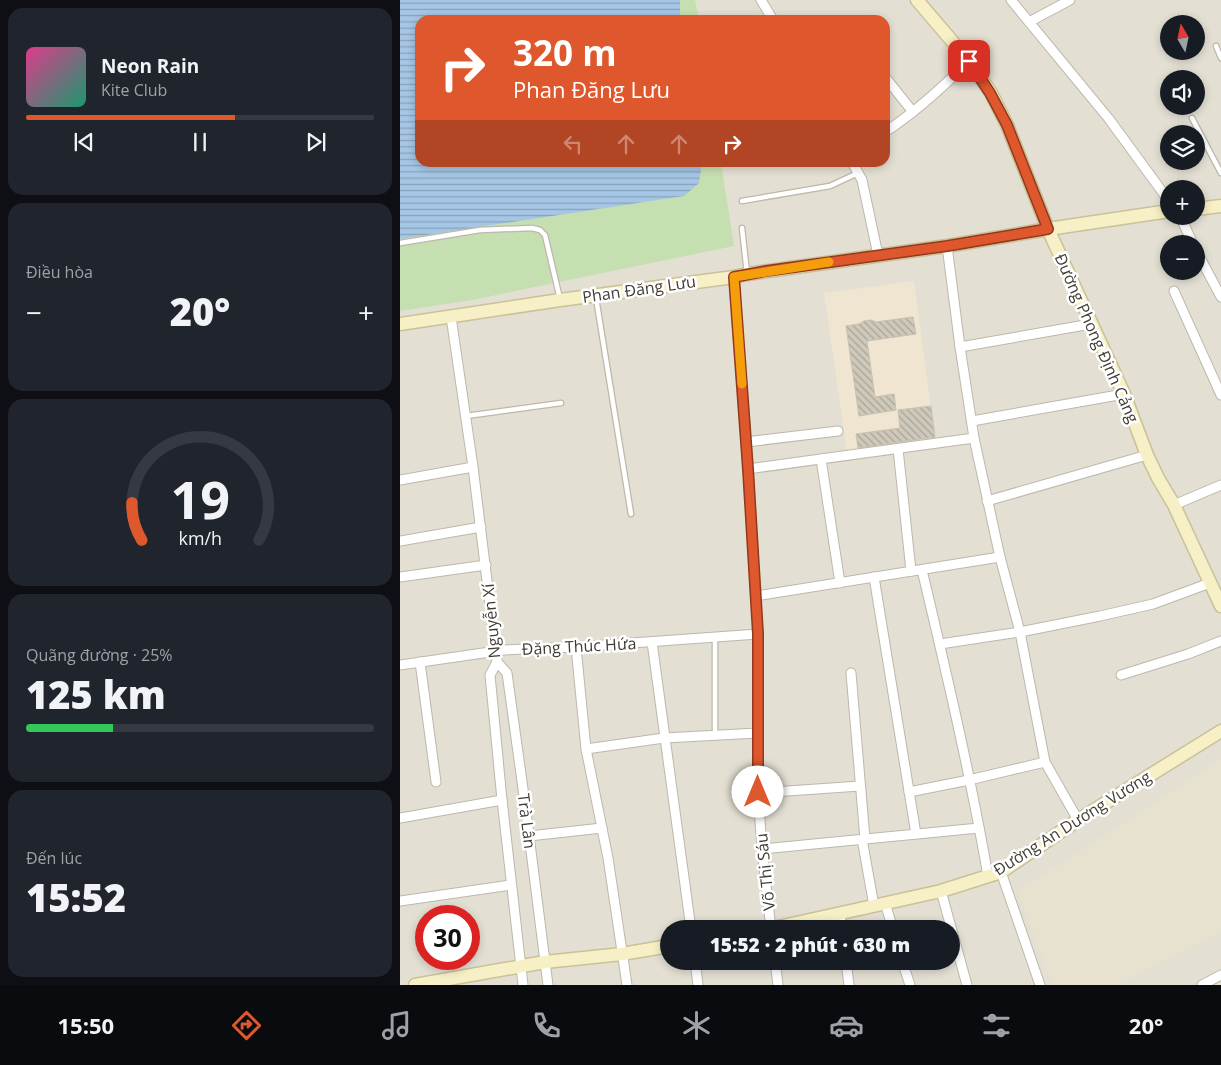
<!DOCTYPE html>
<html lang="vi">
<meta charset="utf-8">
<style>
:root{--surface:#171b24;--page:#20242c;--text:#f1f3f6;--muted:#9ea1a6;--line:#363941;--accent:#df572c}
body{margin:0;font-family:"Open Sans",sans-serif;background:var(--page);color:var(--text);height:100vh;display:flex;flex-direction:column;font-size:19px;white-space:nowrap}
*{box-sizing:border-box;margin:0}
p{font-size:16px;color:var(--muted)}
.icon{flex:none;width:28px;height:28px;fill:none;stroke:currentColor;stroke-width:2;stroke-linecap:round;stroke-linejoin:round}
.map{position:relative;flex:1;overflow:hidden}
.details{display:flex;flex-direction:column;gap:8px;padding:8px;background:#0d0f14;width:400px}
.details>*{flex:none}
.guide{position:absolute;left:15px;top:15px;width:475px;height:152px;border-radius:15px;box-shadow:0 2px 8px #0003;background:#df572c;color:#fff;overflow:hidden}
.needle{width:32px;rotate:351deg}
.buttons{position:absolute;left:760px;top:15px;display:grid;gap:10px}
.buttons a{display:grid;place-items:center;width:45px;height:45px;border-radius:50%;background:var(--surface);box-shadow:0 2px 8px #0003;font-size:25px}
.speed{position:absolute;left:15px;top:905px;display:flex;gap:10px;font-size:25px;font-weight:700;text-align:center}
.speed>*{display:grid;place-content:center;width:65px;height:65px;border-radius:50%;background:var(--surface);box-shadow:0 2px 8px #0003;line-height:1}
.speed .limit{border:8px solid #d22;background:#fff;color:#111}
.pin{position:absolute;display:grid;place-items:center;width:42px;height:42px;color:#fff;margin:-21px;border-radius:10px;box-shadow:0 2px 8px #0006}
.me{position:absolute;width:55px;margin:-28px;rotate:0deg;stroke-linejoin:round;filter:drop-shadow(0 0 4px #0008)}
.turn{display:flex;align-items:center;gap:18px;height:105px;padding:0 15px;font-size:22px}
.turn .icon{width:65px;height:65px;stroke-width:2.5}
.turn b{display:block;font-size:35px;line-height:42px}
.lanes{display:flex;align-items:center;height:48px;padding:0 15px;background:#0003;justify-content:center;gap:25px;direction:ltr}
.lanes .off{opacity:.35}
.big{font-size:38px;font-weight:800;line-height:1.1}
.details .tile{flex:1;display:flex;flex-direction:column;justify-content:center;gap:8px;min-width:0;padding:0 18px;border-radius:15px;background:var(--page)}
.details .dial{align-items:center;gap:0}
.dial svg{height:130px;overflow:visible;fill:none;stroke:var(--line);stroke-width:7;stroke-linecap:round;text-anchor:middle}
.dial text{fill:var(--text);stroke:none}
.song{display:flex;align-items:center;gap:15px}
.cover{width:60px;height:60px;border-radius:8px;background:linear-gradient(135deg,hsl(330 70% 55%),hsl(160 70% 35%))}
.played{height:5px;border-radius:2px;background:linear-gradient(90deg,var(--accent) 60%,var(--line) 60%)}
.keys{display:flex;justify-content:space-around;direction:ltr}
.heat{display:flex;justify-content:space-between;align-items:center;font-size:28px;direction:ltr}
.charge{height:8px;border-radius:4px;background:linear-gradient(90deg,#34c759 25%,var(--line) 0)}
.trip{position:absolute;left:260px;top:920px;width:300px;height:50px;border-radius:25px;background:var(--surface);box-shadow:0 2px 8px #0003;font-weight:800;line-height:50px;text-align:center}
.menu{display:flex;height:80px;justify-content:space-around;align-items:center;background:#090b0e;color:var(--muted)}
.menu .icon{width:35px;height:35px}
.menu .on{color:var(--accent)}
.menu b{font-size:22px;color:var(--text)}
main{display:flex;flex:1;min-height:0}
.map>svg:first-child{display:block}
.residential{fill:#e3dfd3;fill-rule:evenodd}
.commercial{fill:#efe5d1}
.education{fill:#e7e2cf}
.green{fill:#c6dfb1}
.water{fill:url(#water-rules)}
.building{fill:url(#building-back-hatch);stroke:#c9c1af}
.lines{fill:none;stroke-linecap:round;stroke-linejoin:round}
.lane-casing{stroke:#bcb8ab;stroke-width:7}
.street-casing{stroke:#bcb8ab;stroke-width:11}
.secondary-casing{stroke:#cac198;stroke-width:15}
.lane{stroke:#fff;stroke-width:4.5}
.street{stroke:#fff;stroke-width:9}
.secondary{stroke:#f7f0c6;stroke-width:12}
.route-casing{stroke:#91391d;stroke-width:12}
.route{stroke:#df572c;stroke-width:9}
.slow{stroke:#f59e0b;stroke-width:9}
.labels{text-anchor:middle;dominant-baseline:central;stroke-width:5;stroke-linejoin:round;paint-order:stroke}
.street-label{font-size:16px;fill:#413d35;stroke:#fff}
</style>
<main>
<section class="details">
<div class="tile">
<div class="song"><i class="cover"></i><div><b>Neon Rain</b><p>Kite Club</p></div></div>
<div class="played"></div>
<div class="keys"><svg class="icon" aria-label="previous" viewBox="0 0 24 24"><path d="M18 5L8 12l10 7zM5 5v14"/></svg><svg class="icon" aria-label="pause" viewBox="0 0 24 24"><path d="M8 5v14M16 5v14"/></svg><svg class="icon" aria-label="next" viewBox="0 0 24 24"><path d="M6 5l10 7-10 7zM19 5v14"/></svg></div>
</div>
<div class="tile"><p>Điều hòa</p>
<div class="heat"><a>−</a><b class="big">20°</b><a>+</a></div>
</div>
<div class="tile dial"><svg viewBox="0 0 100 80">
<path d="M14 69A42 42 0 1 1 86 69"/>
<path d="M14 69A42 42 0 0 1 8 46" stroke="#df572c"/>
<text x="50" y="56" font-size="32" font-weight="700">19</text>
<text x="50" y="72" font-size="11">km/h</text>
</svg></div>
<div class="tile"><p>Quãng đường · 25%</p><b class="big">125 km</b><div class="charge"></div></div>
<div class="tile"><p>Đến lúc</p><b class="big">15:52</b></div>
</section>
<div class="map">
<svg width="821" height="985" viewBox="0 0 821 985">
<defs>
<pattern id="water-rules" width="6" height="5" patternUnits="userSpaceOnUse" patternTransform="scale(1.25)"><rect width="6" height="5" fill="#a6c6e6"/><path d="M0 2.5h6" fill="none" stroke="#89a2bb"/></pattern>
<pattern id="building-back-hatch" width="6" height="6" patternUnits="userSpaceOnUse" patternTransform="scale(1.25)"><rect width="6" height="6" fill="#cfc9bb"/><path d="M-1 5l2 2M0 0l6 6M5-1l2 2" fill="none" stroke="#aaa499"/></pattern>
</defs>
<rect width="100%" height="100%" fill="#efede4"/>
<path class="residential" d="M0,0H821V985H0ZM20,20H485V162H20ZM769,24H796V51H769ZM769,79H796V106H769ZM769,134H796V161H769ZM769,189H796V216H769ZM769,244H796V271H769ZM26,916H69V959H26ZM269,929H551V961H269Z"/>
<polygon class="commercial" points="514,281 535,440 447,452 424,293"/>
<polygon class="education" points="821,759 821,931 718,985 652,985 618,892"/>
<polygon class="green" points="0,0 295,0 299,20 20,20 20,162 321,163 334,246 72,300 0,311"/>
<polygon class="water" points="0,0 280,0 280,20 20,20 20,162 302,163 299,183 284,196 0,239"/>
<g class="building">
<polygon points="513,317 516,334 467,341 475,397 494,394 496,410 459,416 446,326 459,324 464,321 471,320 476,322"/>
<polygon points="531,406 535,437 458,448 456,434 500,428 498,410"/>
</g>
<g class="lines">
<g class="lane-casing">
<g id="lane">
<polyline points="816,46 821,58"/>
<polyline points="792,118 821,173"/>
<polyline points="342,201 430,186 458,173"/>
<polyline points="342,228 347,273"/>
<polyline points="0,243 80,230 132,228 140,230 145,235 160,299"/>
<polyline points="196,298 231,514"/>
<polyline points="66,416 161,403"/>
<polyline points="315,735 315,637"/>
</g>
</g>
<g class="street-casing">
<g id="street">
<polyline points="361,0 373,20"/>
<polyline points="611,0 709,119 769,201"/>
<polyline points="629,22 670,0"/>
<polyline points="485,77 513,112"/>
<path d="M485,132C516,112 543,87 569,61"/>
<polyline points="452,162 462,180 478,255"/>
<polyline points="780,216 793,244"/>
<polyline points="547,246 560,347 574,438 600,557 620,632 645,762 678,820"/>
<polyline points="796,250 821,297"/>
<polyline points="334,277 348,469 358,634 358,793 362,849 371,929"/>
<polyline points="774,291 821,395"/>
<polyline points="51,317 73,467 97,662 90,675 102,800 123,985"/>
<polyline points="560,347 691,324"/>
<polyline points="572,421 724,394"/>
<polyline points="346,442 438,431"/>
<polyline points="498,449 511,571"/>
<polyline points="421,459 440,583"/>
<polyline points="348,469 574,438"/>
<polyline points="0,480 73,467"/>
<polyline points="587,501 747,455"/>
<polyline points="774,505 821,485"/>
<polyline points="0,541 81,527"/>
<path d="M522,570C546,671 570,773 588,876"/>
<polyline points="0,577 86,565"/>
<polyline points="474,577 516,834"/>
<polyline points="356,596 600,557"/>
<polyline points="252,642 291,929"/>
<polyline points="540,644 620,632 700,616 753,604 810,583"/>
<polyline points="176,647 186,749 208,858 227,985"/>
<polyline points="20,662 36,782"/>
<polyline points="97,662 107,673 124,796 148,985"/>
<polyline points="0,665 104,650 176,647 358,634"/>
<polyline points="451,673 465,839"/>
<polyline points="721,675 788,654 821,641"/>
<polyline points="186,749 264,738 358,733"/>
<polyline points="509,792 569,780 645,762"/>
<polyline points="358,793 460,786"/>
<polyline points="0,818 102,800"/>
<polyline points="129,836 202,828"/>
<polyline points="462,839 474,906"/>
<polyline points="362,849 579,828"/>
<polyline points="601,872 640,985"/>
<polyline points="541,891 567,985"/>
<polyline points="0,901 111,885"/>
<polyline points="485,903 493,929"/>
<polyline points="440,914 442,929"/>
<polyline points="295,961 298,985"/>
<polyline points="375,961 378,985"/>
<polyline points="446,961 449,985"/>
<polyline points="502,961 510,985"/>
<polyline points="802,985 821,975"/>
</g>
</g>
<g class="secondary-casing">
<g id="secondary">
<polyline points="517,0 569,61 591,93 607,125 648,229 724,394 747,455 758,478 774,505 821,606"/>
<polyline points="796,209 821,206"/>
<polyline points="0,324 160,300 334,277 347,274 547,246 648,229 769,211"/>
<polyline points="369,929 541,891 601,872 678,820 821,731"/>
<polyline points="15,985 145,962 222,954 269,946"/>
</g>
</g>
<use href="#lane" class="lane"/>
<use href="#street" class="street"/>
<use href="#secondary" class="secondary"/>
</g>
<g class="lines">
<g class="route-casing">
<polyline id="route" points="358,792 358,634 348,469 334,277 366,271 547,246 648,229 607,125 590,93 569,61"/>
</g>
<use href="#route" class="route"/>
<polyline class="slow" points="342,384 334,277 429,262"/>
</g>
<g class="labels">
<g class="street-label">
<text transform="translate(239 289) rotate(-8)">Phan Đăng Lưu</text>
<text transform="translate(697 338) rotate(66)">Đường Phong Định Cảng</text>
<text transform="translate(91 621) rotate(-95)">Nguyễn Xí</text>
<text transform="translate(179 646) rotate(-3)">Đặng Thúc Hứa</text>
<text transform="translate(127 821) rotate(83)">Trà Lân</text>
<text transform="translate(672 823) rotate(-32)">Đường An Dương Vương</text>
<text transform="translate(365 872) rotate(-96)">Võ Thị Sáu</text>
</g>
</g>
</svg>
<div class="buttons">
<a><svg class="needle" viewBox="-14 -14 28 28"><path d="M0-13l5 13h-10z" fill="#e53935"/><path d="M0 13l5-13h-10z" fill="#9ea1a6"/></svg></a>
<a><svg class="icon" aria-label="sound" viewBox="0 0 24 24"><path d="M4 9h4l5-4v14l-5-4H4zM17 9q2 3 0 6"/></svg></a>
<a><svg class="icon" aria-label="layers" viewBox="0 0 24 24"><path d="M12 4l9 5-9 5-9-5zM3 14l9 5 9-5"/></svg></a>
<a>+</a>
<a>−</a>
</div>
<div class="speed"><div class="limit">30</div></div>
<div class="pin" style="left:569px;top:61px;background:#d93025"><svg class="icon" aria-label="arrive" viewBox="0 0 24 24"><path d="M6 21V4h12l-3 4 3 4H6"/></svg></div>
<svg class="me" style="left:358px;top:792px" viewBox="-20 -20 40 40"><circle r="19" fill="#fff"/><path d="M0-13L10 11 0 6-10 11z" fill="#df572c"/></svg>
<div class="trip">15:52 · 2 phút · 630 m</div>
<div class="guide">
<div class="turn"><svg class="icon" aria-label="right" viewBox="0 0 24 24"><path d="M7 20v-9h11M14 6l5 5-5 5"/></svg><div><b>320 m</b>Phan Đăng Lưu</div></div>
<div class="lanes"><svg class="icon off" aria-label="left" viewBox="0 0 24 24"><path d="M17 20v-9H6M10 6l-5 5 5 5"/></svg><svg class="icon off" aria-label="ahead" viewBox="0 0 24 24"><path d="M12 20V5M6 11l6-6 6 6"/></svg><svg class="icon off" aria-label="ahead" viewBox="0 0 24 24"><path d="M12 20V5M6 11l6-6 6 6"/></svg><svg class="icon" aria-label="right" viewBox="0 0 24 24"><path d="M7 20v-9h11M14 6l5 5-5 5"/></svg></div>
</div>
</div>
</main>
<nav class="menu">
<b>15:50</b>
<svg class="icon on" aria-label="directions" viewBox="0 0 24 24"><path d="M12 3l9 9-9 9-9-9zM9 14v-3h6M13 9l2 2-2 2"/></svg>
<svg class="icon" aria-label="music" viewBox="0 0 24 24"><path d="M9 18V5l10-2v13"/><circle cx="6" cy="18" r="3"/><circle cx="16" cy="16" r="3"/></svg>
<svg class="icon" aria-label="phone" viewBox="0 0 24 24"><path d="M5 4h4l2 5-3 2q2 4 5 5l2-3 5 2v4C11 20 4 13 5 4z"/></svg>
<svg class="icon" aria-label="climate" viewBox="0 0 24 24"><path d="M12 3v18M4 7l16 10M4 17L20 7"/></svg>
<svg class="icon" aria-label="car" viewBox="0 0 24 24"><path d="M5 17H2v-5l4-1 3-4h7l3 4 3 1v5h-3M9 17h6M6 11h13"/><circle cx="7" cy="17" r="2"/><circle cx="17" cy="17" r="2"/></svg>
<svg class="icon" aria-label="filters" viewBox="0 0 24 24"><path d="M4 7h16M4 17h16"/><circle cx="9" cy="7" r="2"/><circle cx="15" cy="17" r="2"/></svg>
<b>20°</b>
</nav>
